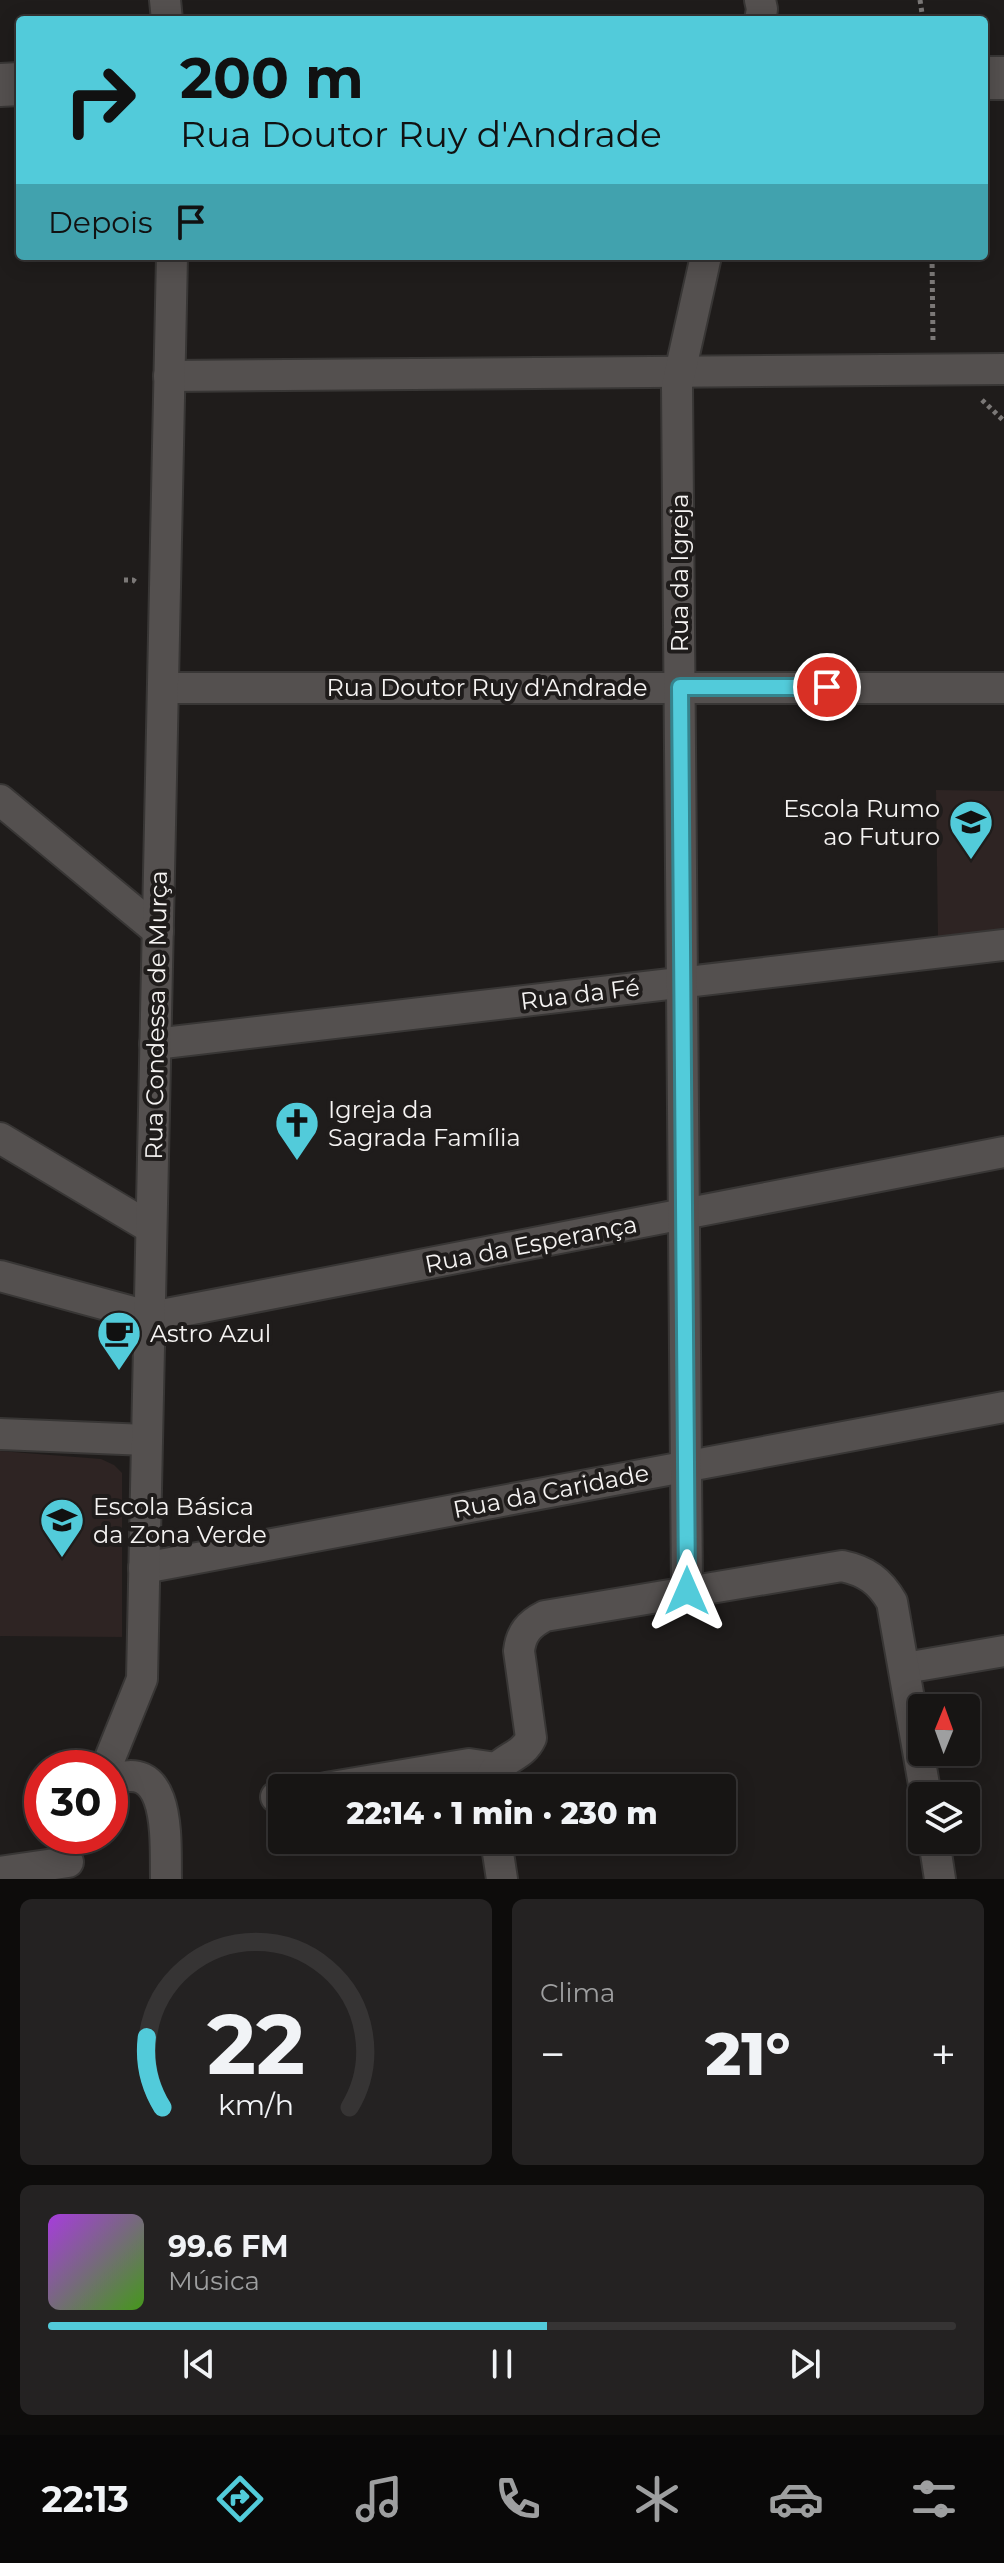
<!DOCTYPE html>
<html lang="pt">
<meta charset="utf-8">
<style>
:root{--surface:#171514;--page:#242222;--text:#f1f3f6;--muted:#9e9fa0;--line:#363434;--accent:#52cbda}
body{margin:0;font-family:Montserrat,sans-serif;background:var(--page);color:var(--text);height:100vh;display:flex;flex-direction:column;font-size:30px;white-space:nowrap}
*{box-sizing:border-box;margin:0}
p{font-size:26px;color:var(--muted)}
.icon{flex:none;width:44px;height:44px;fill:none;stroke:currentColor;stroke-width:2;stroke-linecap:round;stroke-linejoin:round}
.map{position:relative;height:1879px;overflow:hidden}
.details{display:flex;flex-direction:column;gap:20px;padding:20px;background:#0d0c0b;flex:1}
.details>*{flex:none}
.top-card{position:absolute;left:16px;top:16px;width:972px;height:244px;border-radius:8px;box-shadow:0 4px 20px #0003,0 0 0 2px var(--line);background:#52cbda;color:#111;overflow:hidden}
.needle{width:52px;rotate:1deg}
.buttons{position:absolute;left:908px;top:1694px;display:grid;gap:16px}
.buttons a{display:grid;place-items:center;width:72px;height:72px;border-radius:8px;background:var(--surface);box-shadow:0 4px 20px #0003,0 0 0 2px var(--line);font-size:40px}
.speed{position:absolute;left:24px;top:1750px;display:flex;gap:16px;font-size:40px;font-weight:700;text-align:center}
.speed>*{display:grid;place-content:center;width:104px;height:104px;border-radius:50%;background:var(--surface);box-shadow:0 4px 20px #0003,0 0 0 2px var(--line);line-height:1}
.speed .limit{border:12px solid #d22;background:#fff;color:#111}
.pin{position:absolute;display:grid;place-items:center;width:68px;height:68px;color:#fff;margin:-34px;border:4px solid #fff;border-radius:50%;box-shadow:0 2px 8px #0007}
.me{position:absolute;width:88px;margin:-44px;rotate:0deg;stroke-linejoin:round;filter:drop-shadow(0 0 6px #0008)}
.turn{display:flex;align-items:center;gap:28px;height:168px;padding:0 32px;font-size:36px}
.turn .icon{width:104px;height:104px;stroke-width:2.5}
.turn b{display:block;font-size:56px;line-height:68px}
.then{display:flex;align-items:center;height:76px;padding:0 32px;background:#0003;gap:16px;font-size:30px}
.big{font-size:60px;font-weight:800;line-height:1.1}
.details .card{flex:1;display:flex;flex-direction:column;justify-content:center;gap:12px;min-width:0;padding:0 28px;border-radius:12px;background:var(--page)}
.details .dial{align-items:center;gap:0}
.dial svg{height:208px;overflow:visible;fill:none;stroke:var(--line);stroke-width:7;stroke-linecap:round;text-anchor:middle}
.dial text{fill:var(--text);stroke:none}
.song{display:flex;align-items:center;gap:24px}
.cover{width:96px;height:96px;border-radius:12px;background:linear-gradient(135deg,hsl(280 70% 55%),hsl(100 70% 35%))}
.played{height:8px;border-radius:4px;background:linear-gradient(90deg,var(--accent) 55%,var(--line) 55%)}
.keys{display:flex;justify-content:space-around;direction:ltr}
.heat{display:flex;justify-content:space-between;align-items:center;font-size:44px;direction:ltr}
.details .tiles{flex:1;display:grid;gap:20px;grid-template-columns:1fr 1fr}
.card:last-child{grid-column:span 2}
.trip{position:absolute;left:268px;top:1774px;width:468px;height:80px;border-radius:8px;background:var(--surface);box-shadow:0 4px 20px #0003,0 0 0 2px var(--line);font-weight:800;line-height:80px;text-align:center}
.menu{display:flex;height:128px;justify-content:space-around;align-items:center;background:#090808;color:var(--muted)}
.menu .icon{width:56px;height:56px}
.menu .active{color:var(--accent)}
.menu b{font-size:36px;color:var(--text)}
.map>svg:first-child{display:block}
.built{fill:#2e2423}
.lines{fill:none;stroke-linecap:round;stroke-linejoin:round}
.street-casing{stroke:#383635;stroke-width:34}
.secondary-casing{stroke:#383635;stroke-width:46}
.path{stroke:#7b7877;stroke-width:5;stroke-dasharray:4 4;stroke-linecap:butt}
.street{stroke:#54504f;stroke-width:30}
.secondary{stroke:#54504f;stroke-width:42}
.route-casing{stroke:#35848e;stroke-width:20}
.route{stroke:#52cbda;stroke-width:14}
.labels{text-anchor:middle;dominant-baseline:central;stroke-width:8;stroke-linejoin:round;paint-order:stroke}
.street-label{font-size:24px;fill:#f5f3f2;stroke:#1f1c1b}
.poi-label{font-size:24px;fill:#f5f3f2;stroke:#1f1c1b;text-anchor:start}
</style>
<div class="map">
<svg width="1004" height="1879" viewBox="0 0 1004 1879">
<rect width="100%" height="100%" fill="#1f1c1b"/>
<g class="built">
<polygon points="936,790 1004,791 1004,931 938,939"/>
<polygon points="0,1451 101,1459 114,1465 122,1473 122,1637 0,1636"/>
</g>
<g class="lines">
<g class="street-casing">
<g id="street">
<polyline points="165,0 167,20"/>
<polyline points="760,20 762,9 760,0"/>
<polyline points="169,376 1004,369"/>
<polyline points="163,688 1004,688"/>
<polyline points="0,800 158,931"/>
<polyline points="155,1044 1004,945"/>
<polyline points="0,1138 151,1228"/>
<polyline points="0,1276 151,1317 1004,1152"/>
<polyline points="0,1434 147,1440"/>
<polyline points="144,1568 1004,1407"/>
<polyline points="687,1591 677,386 706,256"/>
<polyline points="905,1668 1004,1651"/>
<polyline points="106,1768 142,1679 172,256"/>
<path d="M110,1781C173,1754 165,1844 166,1879"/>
<polyline points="326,1788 469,1764 496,1768"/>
<path d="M488,1788C494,1755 520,1762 531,1738L519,1651C521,1633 529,1624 545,1616L842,1566C866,1571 880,1581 892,1602L926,1796"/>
<polyline points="276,1797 282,1796"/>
<polyline points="496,1840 502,1879"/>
<polyline points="934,1840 940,1879"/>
<polyline points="0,1872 68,1862"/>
</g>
</g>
<g class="secondary-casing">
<g id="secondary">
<polyline points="984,78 1004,78"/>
<polyline points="0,85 20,84"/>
</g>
</g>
<g class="path">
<polyline points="920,0 923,20"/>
<polyline points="932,256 933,343"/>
<polyline points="982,400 1004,421"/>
<polyline points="124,580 133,580 137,583"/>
</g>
<use href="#street" class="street"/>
<use href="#secondary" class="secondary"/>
</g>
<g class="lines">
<g class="route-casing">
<polyline id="route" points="687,1591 680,687 827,687"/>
</g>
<use href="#route" class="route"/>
</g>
<defs>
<g id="school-pin" transform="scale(2.3)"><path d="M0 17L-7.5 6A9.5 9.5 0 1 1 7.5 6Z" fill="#52cbda" stroke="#1f1c1b"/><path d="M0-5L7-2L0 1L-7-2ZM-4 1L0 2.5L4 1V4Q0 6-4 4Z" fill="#111"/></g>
<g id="church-pin" transform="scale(2.3)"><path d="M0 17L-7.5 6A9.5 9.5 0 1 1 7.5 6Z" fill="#52cbda" stroke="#1f1c1b"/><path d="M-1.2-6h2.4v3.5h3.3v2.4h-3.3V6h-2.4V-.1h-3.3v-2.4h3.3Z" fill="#111"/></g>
<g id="cafe-pin" transform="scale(2.3)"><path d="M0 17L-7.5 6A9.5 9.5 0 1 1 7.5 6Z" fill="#52cbda" stroke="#1f1c1b"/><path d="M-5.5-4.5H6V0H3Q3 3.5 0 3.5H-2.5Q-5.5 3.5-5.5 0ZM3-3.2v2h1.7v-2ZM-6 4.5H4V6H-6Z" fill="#111"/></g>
</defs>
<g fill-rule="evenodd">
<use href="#school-pin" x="971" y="822"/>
<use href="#church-pin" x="297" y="1123"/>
<use href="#cafe-pin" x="119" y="1333"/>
<use href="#school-pin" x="62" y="1520"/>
</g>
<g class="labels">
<g class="street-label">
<text transform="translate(679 573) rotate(-90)">Rua da Igreja</text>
<text x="487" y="687">Rua Doutor Ruy d'Andrade</text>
<text transform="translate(580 994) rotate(-7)">Rua da Fé</text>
<text transform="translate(156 1015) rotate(-89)">Rua Condessa de Murça</text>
<text transform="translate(531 1244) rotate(-11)">Rua da Esperança</text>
<text transform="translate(551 1491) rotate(-11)">Rua da Caridade</text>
</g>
<g class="poi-label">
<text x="940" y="808" text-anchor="end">Escola Rumo<tspan x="940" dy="28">ao Futuro</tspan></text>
<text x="328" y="1109">Igreja da<tspan x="328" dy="28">Sagrada Família</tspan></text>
<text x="150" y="1333">Astro Azul</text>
<text x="93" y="1506">Escola Básica<tspan x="93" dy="28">da Zona Verde</tspan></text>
</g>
</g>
</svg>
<div class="buttons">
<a><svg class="needle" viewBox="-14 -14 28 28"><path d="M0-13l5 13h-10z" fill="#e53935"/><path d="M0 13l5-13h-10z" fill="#9e9fa0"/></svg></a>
<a><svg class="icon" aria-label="layers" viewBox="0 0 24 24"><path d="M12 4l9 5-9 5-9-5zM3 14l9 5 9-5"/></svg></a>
</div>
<div class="speed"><div class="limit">30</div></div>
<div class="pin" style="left:827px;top:687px;background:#d93025"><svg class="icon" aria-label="arrive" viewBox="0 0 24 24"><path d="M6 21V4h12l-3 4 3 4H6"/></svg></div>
<svg class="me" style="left:687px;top:1591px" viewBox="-20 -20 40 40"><path d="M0-17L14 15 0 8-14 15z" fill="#52cbda" stroke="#fff" stroke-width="4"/></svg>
<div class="trip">22:14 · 1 min · 230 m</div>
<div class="top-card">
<div class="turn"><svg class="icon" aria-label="right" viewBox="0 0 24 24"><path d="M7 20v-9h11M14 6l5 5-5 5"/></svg><div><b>200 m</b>Rua Doutor Ruy d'Andrade</div></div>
<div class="then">Depois<svg class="icon" aria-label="arrive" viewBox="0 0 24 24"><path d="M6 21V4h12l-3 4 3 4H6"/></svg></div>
</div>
</div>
<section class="details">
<div class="tiles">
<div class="card dial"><svg viewBox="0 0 100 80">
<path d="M14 69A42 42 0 1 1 86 69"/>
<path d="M14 69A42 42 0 0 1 8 42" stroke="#52cbda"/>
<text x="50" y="56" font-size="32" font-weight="700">22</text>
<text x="50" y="72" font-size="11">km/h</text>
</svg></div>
<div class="card"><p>Clima</p>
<div class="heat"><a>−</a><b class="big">21°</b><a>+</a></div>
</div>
<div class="card">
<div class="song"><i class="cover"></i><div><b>99.6 FM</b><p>Música</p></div></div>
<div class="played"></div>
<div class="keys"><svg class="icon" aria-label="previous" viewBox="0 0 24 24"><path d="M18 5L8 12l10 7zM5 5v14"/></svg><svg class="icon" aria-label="pause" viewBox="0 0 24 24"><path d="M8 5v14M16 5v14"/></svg><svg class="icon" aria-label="next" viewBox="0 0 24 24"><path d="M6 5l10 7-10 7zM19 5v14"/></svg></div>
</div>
</div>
</section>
<nav class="menu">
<b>22:13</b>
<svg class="icon active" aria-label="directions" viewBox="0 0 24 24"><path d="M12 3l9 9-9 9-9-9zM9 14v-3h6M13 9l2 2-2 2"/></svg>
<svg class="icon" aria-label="music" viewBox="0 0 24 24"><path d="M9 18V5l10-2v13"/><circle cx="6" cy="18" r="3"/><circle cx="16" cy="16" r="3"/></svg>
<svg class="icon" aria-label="phone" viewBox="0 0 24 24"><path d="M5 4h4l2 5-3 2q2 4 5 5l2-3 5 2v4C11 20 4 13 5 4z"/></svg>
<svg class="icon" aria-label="climate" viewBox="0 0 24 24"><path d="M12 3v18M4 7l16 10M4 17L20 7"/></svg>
<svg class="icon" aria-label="car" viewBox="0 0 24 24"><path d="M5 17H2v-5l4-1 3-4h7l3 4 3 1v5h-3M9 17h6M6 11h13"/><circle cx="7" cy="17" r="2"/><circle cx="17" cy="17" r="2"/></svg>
<svg class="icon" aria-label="filters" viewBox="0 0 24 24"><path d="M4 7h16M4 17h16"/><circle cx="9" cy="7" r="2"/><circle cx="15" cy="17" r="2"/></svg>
</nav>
